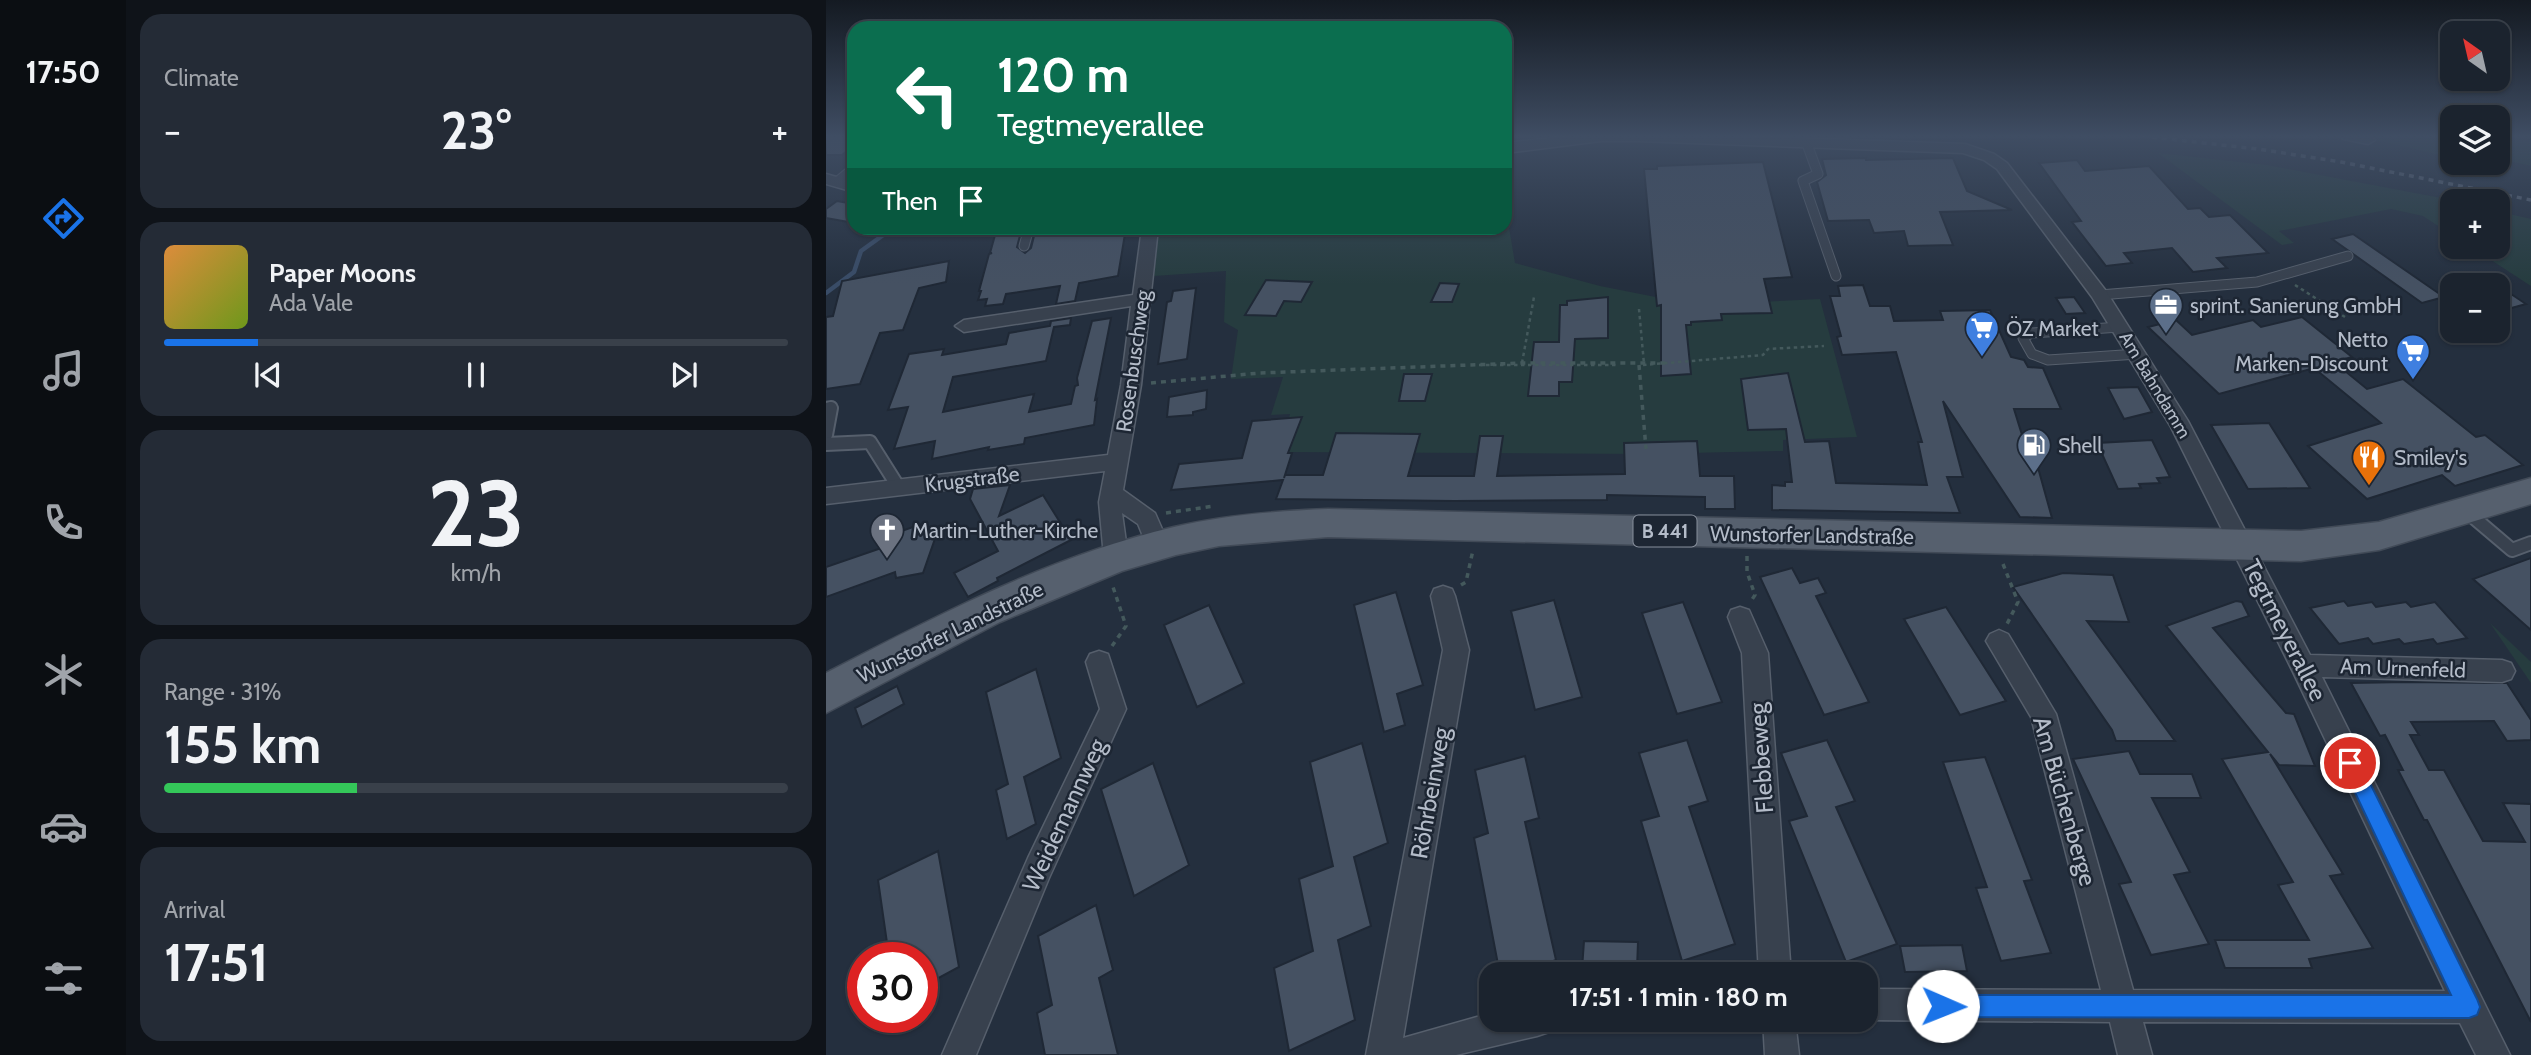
<!DOCTYPE html>
<meta charset="utf-8">
<style>
:root{--surface:#1b232e;--page:#242b36;--text:#f1f3f6;--muted:#a0a4aa;--line:#39404a;--accent:#1a73e8}
body{margin:0;font-family:Cabin,sans-serif;background:var(--page);color:var(--text);height:100vh;display:flex;flex-direction:column;font-size:26px;white-space:nowrap}
*{box-sizing:border-box;margin:0}
p{font-size:23px;color:var(--muted)}
.icon{flex:none;width:38px;height:38px;fill:none;stroke:currentColor;stroke-width:2;stroke-linecap:round;stroke-linejoin:round}
.map{position:relative;flex:1;overflow:hidden}
.side{display:flex;flex-direction:column;gap:14px;padding:14px;background:#0f1319;width:700px}
.side>*{flex:none}
.banner{position:absolute;left:21px;top:21px;width:665px;height:214px;border-radius:21px;box-shadow:0 2px 5px #0004,0 0 0 2px var(--line);background:#0b6e4f;color:#fff;overflow:hidden}
.needle{width:46px;rotate:326deg}
.controls{position:absolute;left:1614px;top:21px;display:grid;gap:14px}
.controls a{display:grid;place-items:center;width:70px;height:70px;border-radius:14px;background:var(--surface);box-shadow:0 2px 5px #0004,0 0 0 2px var(--line);font-size:35px}
.speed{position:absolute;left:21px;top:942px;display:flex;gap:14px;font-size:35px;font-weight:700;text-align:center}
.speed>*{display:grid;place-content:center;width:91px;height:91px;border-radius:50%;background:var(--surface);box-shadow:0 2px 5px #0004,0 0 0 2px var(--line);line-height:1}
.speed .limit{border:10px solid #d22;background:#fff;color:#111}
.pin{position:absolute;display:grid;place-items:center;width:60px;height:60px;color:#fff;margin:-30px;border:4px solid #fff;border-radius:50%;box-shadow:0 2px 7px #0007}
.me{position:absolute;width:77px;margin:-38px;rotate:91deg;stroke-linejoin:round;filter:drop-shadow(0 0 5px #0008)}
.turn{display:flex;align-items:center;gap:24px;height:147px;padding:0 35px;font-size:32px}
.turn .icon{width:91px;height:91px;stroke-width:2.5}
.turn b{display:block;font-size:49px;line-height:60px}
.then{display:flex;align-items:center;height:66px;padding:0 35px;background:#0003;gap:14px;font-size:26px}
.big{font-size:52px;font-weight:700;line-height:1.1}
.side .widget{flex:1;display:flex;flex-direction:column;justify-content:center;gap:10px;min-width:0;padding:0 24px;border-radius:21px;background:var(--page)}
.side .dial{align-items:center;gap:0}
.dial b{font-size:91px;line-height:1}
.song{display:flex;align-items:center;gap:21px}
.cover{width:84px;height:84px;border-radius:10px;background:linear-gradient(135deg,hsl(30 70% 55%),hsl(80 70% 35%))}
.played{height:7px;border-radius:4px;background:linear-gradient(90deg,var(--accent) 15%,var(--line) 15%)}
.keys{display:flex;justify-content:space-around;direction:ltr}
.heat{display:flex;justify-content:space-between;align-items:center;font-size:38px;direction:ltr}
.charge{height:10px;border-radius:5px;background:linear-gradient(90deg,#34c759 31%,var(--line) 0)}
.trip{position:absolute;left:653px;top:962px;width:399px;height:70px;border-radius:21px;background:var(--surface);box-shadow:0 2px 5px #0004,0 0 0 2px var(--line);font-weight:700;line-height:70px;text-align:center}
main{display:flex;flex:1;min-height:0}
.tabs{display:flex;flex-direction:column;width:126px;justify-content:space-around;align-items:center;background:#0b0e12;color:var(--muted)}
.tabs .icon{width:49px;height:49px}
.tabs .selected{color:var(--accent)}
.tabs b{font-size:32px;color:var(--text)}
.map>svg:first-child{display:block}
.green{fill:#263c3f}
.lines{fill:none;stroke-linecap:round;stroke-linejoin:round}
.stream{stroke:#394c67;stroke-width:4.5}
.building{fill:#455162;stroke:#1f2835;stroke-width:2}
.service-far1-casing{stroke:#565f6c;stroke-width:11}
.service-casing{stroke:#565f6c;stroke-width:16}
.minor-casing{stroke:#565f6c;stroke-width:3}
.primary-casing{stroke:#414a57;stroke-width:3}
.path-far1{stroke:#44595c;stroke-width:2.5;stroke-dasharray:3.5 3.5;stroke-linecap:butt}
.path{stroke:#44595c;stroke-width:3.5;stroke-dasharray:5 5;stroke-linecap:butt}
.service-far1{stroke:#38414e;stroke-width:9}
.service{stroke:#38414e;stroke-width:12}
.minor{fill:#38414e;fill-rule:evenodd}
.primary{fill:#56606e;fill-rule:evenodd}
.rail{stroke:#5a6575;stroke-width:3.5;stroke-dasharray:5 5;stroke-linecap:butt}
.route{fill:#1a73e8;stroke:#114b97;stroke-width:2}
.labels{text-anchor:middle;dominant-baseline:central;stroke-width:5;stroke-linejoin:round;paint-order:stroke}
.far-street-label{font-size:18px;fill:#b4bcc9;stroke:#1d2633}
.shield{fill:#1d2633;stroke:#878f9c;stroke-width:2}
.shield-label{font-size:19px;font-weight:bold;fill:#b4bcc9}
.poi-label{font-size:21px;fill:#b4bcc9;stroke:#1d2633;text-anchor:start}
.street-label{font-size:21px;fill:#b4bcc9;stroke:#1d2633}
.near-street-label{font-size:24px;fill:#b4bcc9;stroke:#1d2633}
</style>
<main>
<nav class="tabs">
<b>17:50</b>
<svg class="icon selected" aria-label="directions" viewBox="0 0 24 24"><path d="M12 3l9 9-9 9-9-9zM9 14v-3h6M13 9l2 2-2 2"/></svg>
<svg class="icon" aria-label="music" viewBox="0 0 24 24"><path d="M9 18V5l10-2v13"/><circle cx="6" cy="18" r="3"/><circle cx="16" cy="16" r="3"/></svg>
<svg class="icon" aria-label="phone" viewBox="0 0 24 24"><path d="M5 4h4l2 5-3 2q2 4 5 5l2-3 5 2v4C11 20 4 13 5 4z"/></svg>
<svg class="icon" aria-label="climate" viewBox="0 0 24 24"><path d="M12 3v18M4 7l16 10M4 17L20 7"/></svg>
<svg class="icon" aria-label="car" viewBox="0 0 24 24"><path d="M5 17H2v-5l4-1 3-4h7l3 4 3 1v5h-3M9 17h6M6 11h13"/><circle cx="7" cy="17" r="2"/><circle cx="17" cy="17" r="2"/></svg>
<svg class="icon" aria-label="filters" viewBox="0 0 24 24"><path d="M4 7h16M4 17h16"/><circle cx="9" cy="7" r="2"/><circle cx="15" cy="17" r="2"/></svg>
</nav>
<section class="side">
<div class="widget"><p>Climate</p>
<div class="heat"><a>−</a><b class="big">23°</b><a>+</a></div>
</div>
<div class="widget">
<div class="song"><i class="cover"></i><div><b>Paper Moons</b><p>Ada Vale</p></div></div>
<div class="played"></div>
<div class="keys"><svg class="icon" aria-label="previous" viewBox="0 0 24 24"><path d="M18 5L8 12l10 7zM5 5v14"/></svg><svg class="icon" aria-label="pause" viewBox="0 0 24 24"><path d="M8 5v14M16 5v14"/></svg><svg class="icon" aria-label="next" viewBox="0 0 24 24"><path d="M6 5l10 7-10 7zM19 5v14"/></svg></div>
</div>
<div class="widget dial"><b>23</b><p>km/h</p></div>
<div class="widget"><p>Range · 31%</p><b class="big">155 km</b><div class="charge"></div></div>
<div class="widget"><p>Arrival</p><b class="big">17:51</b></div>
</section>
<div class="map">
<svg width="1705" height="1055" viewBox="0 0 1705 1055">
<rect width="100%" height="100%" fill="#242f3e"/>
<g class="green">
<polygon points="1535,136 1626,136 1626,158 1538,137"/>
<polygon points="1671,136 1705,142 1705,166 1671,158"/>
<polygon points="1332,153 1441,165 1631,201 1626,201 1626,235 1597,216 1565,209 1453,231 1468,243 1456,245"/>
<polygon points="679,204 689,263 774,286 870,305 994,299 1031,437 957,440 957,451 815,454 455,452 464,414 445,415 457,377 405,379 412,330 398,322 400,271 328,276 333,228 679,228"/>
<polygon points="1671,211 1705,219 1705,286 1645,247 1671,247"/>
<polygon points="1664,623 1705,662 1705,683"/>
</g>
<g class="lines">
<polyline class="stream" points="0,293 28,272 35,251 67,228"/>
</g>
<g class="building">
<polygon points="0,136 28,136 28,145 16,155 0,155"/>
<polygon points="1040,158 1040,160 1127,158 1141,191 1186,210 1114,212 1127,245 1082,246 1078,231 1048,233 1043,220 1002,221 991,182 1000,175 996,159"/>
<polygon points="1251,160 1259,171 1323,166 1362,209 1374,208 1383,217 1404,215 1442,253 1391,258 1401,268 1367,272 1346,248 1298,253 1306,263 1280,266 1246,222 1255,221 1213,163"/>
<polygon points="937,162 966,277 938,279 946,313 895,314 896,320 865,322 865,325 860,325 865,374 835,376 835,305 831,306 818,169 831,169 831,166"/>
<polygon points="11,201 28,204 28,223 0,218 0,209"/>
<polygon points="171,228 196,228 191,247 199,253 205,248 210,228 300,228 292,276 253,283 249,301 230,304 234,286 180,294 177,304 159,306 161,299 152,300 155,291 153,291 163,254 166,253 164,253"/>
<polygon points="1527,234 1618,297 1596,303 1506,239"/>
<polygon points="123,261 120,282 93,288 77,330 54,333 34,384 0,389 0,317 7,316 16,281"/>
<polygon points="440,280 486,282 475,302 458,301 450,316 419,315"/>
<polygon points="614,283 633,284 626,302 605,302"/>
<polygon points="1037,285 1044,306 1064,306 1068,321 1117,320 1114,311 1164,310 1185,357 1198,360 1202,367 1217,368 1235,409 1188,409 1205,464 1211,464 1226,518 1194,517 1117,401 1137,477 1121,477 1134,513 946,510 946,485 959,486 959,482 966,482 960,429 922,430 915,379 962,373 979,442 1003,441 1010,483 1101,485 1092,442 1096,442 1070,352 1016,355 1011,337 1015,336 1004,296 1014,296 1012,286"/>
<polygon points="370,288 361,359 332,364 341,302 345,301 347,291"/>
<polygon points="1682,292 1700,304 1671,312 1671,295"/>
<polygon points="782,297 782,338 749,339 746,382 733,382 733,396 702,396 708,342 733,342 734,305 741,305 741,301"/>
<polygon points="1248,297 1259,313 1240,314 1230,298"/>
<polygon points="1476,317 1526,357 1508,362 1541,389 1577,379 1650,437 1659,435 1697,465 1629,486 1616,475 1541,499 1482,446 1555,423 1488,368 1393,394 1322,327 1350,320 1366,335 1427,320 1435,327"/>
<polygon points="245,318 244,325 228,327 220,361 127,377 117,412 208,394 203,412 245,404 249,386 252,385 251,378 266,321 285,318 269,400 271,399 268,425 199,438 198,444 162,450 163,447 106,459 109,441 68,449 82,407 62,410 83,354 118,349 116,355 180,344 183,333 224,326 225,321"/>
<polygon points="578,374 606,374 599,401 573,401"/>
<polygon points="1312,387 1326,412 1298,419 1282,388"/>
<polygon points="381,390 380,409 367,412 367,415 341,417 343,397"/>
<polygon points="476,417 462,453 466,453 458,478 459,475 497,475 510,433 594,434 582,476 648,476 654,436 677,436 671,476 799,474 798,443 871,441 874,476 908,476 909,509 879,509 879,497 781,495 781,500 628,501 450,499 457,480 345,490 353,464 416,458 426,421"/>
<polygon points="1443,423 1484,488 1422,489 1385,425"/>
<polygon points="1326,440 1344,477 1331,478 1334,483 1313,484 1315,488 1292,489 1271,443"/>
<polygon points="184,485 173,516 217,495 245,540 171,578 172,581 142,597 128,573 172,551 144,499 147,489"/>
<polygon points="101,522 102,534 112,530 97,573 70,578 69,572 0,597 0,567 67,544 67,534"/>
<polygon points="1705,558 1705,630 1647,579"/>
<polygon points="966,568 974,583 992,578 1000,593 990,596 1043,702 998,715 934,577"/>
<polygon points="1237,573 1287,575 1303,622 1261,621 1349,741 1290,741 1286,730 1187,587"/>
<polygon points="570,592 597,685 571,694 579,725 558,732 528,605"/>
<polygon points="728,600 756,697 709,710 685,611"/>
<polygon points="1410,601 1416,602 1423,616 1387,628 1460,713 1468,714 1489,766 1453,765 1444,754 1517,874 1504,876 1547,948 1483,959 1486,968 1399,968 1389,940 1483,940 1452,885 1467,882 1396,759 1442,752 1340,626"/>
<polygon points="1518,601 1522,606 1546,602 1550,607 1580,602 1585,607 1609,602 1641,638 1611,644 1607,639 1578,644 1573,639 1547,644 1542,638 1513,644 1484,608"/>
<polygon points="857,602 896,702 851,714 816,613"/>
<polygon points="383,605 418,683 371,707 338,625"/>
<polygon points="1120,607 1159,668 1180,701 1134,715 1078,619"/>
<polygon points="210,669 235,758 198,777 210,824 181,839 170,790 182,784 160,692"/>
<polygon points="1580,682 1681,683 1705,720 1705,740 1681,741 1668,721 1585,722 1593,735 1584,735 1603,770 1618,770 1657,841 1699,842 1677,803 1705,804 1705,1022 1601,820 1598,820 1572,770 1577,770 1559,735 1554,736 1525,683"/>
<polygon points="71,686 78,704 36,727 29,708"/>
<polygon points="861,740 882,801 863,807 909,944 856,961 815,821 833,816 813,753"/>
<polygon points="1001,740 1029,801 1010,807 1071,944 1020,962 963,821 981,816 955,753"/>
<polygon points="536,743 562,843 528,857 545,926 512,940 529,1020 463,1051 448,968 487,951 473,879 507,866 484,762"/>
<polygon points="1303,751 1314,774 1366,774 1375,798 1326,798 1364,872 1348,875 1383,944 1325,955 1293,884 1305,882 1247,759"/>
<polygon points="699,756 713,818 699,822 730,960 688,975 674,975 648,838 662,833 649,770"/>
<polygon points="1159,757 1206,880 1198,881 1225,953 1175,961 1150,888 1161,887 1117,762"/>
<polygon points="327,763 363,865 308,896 275,789"/>
<polygon points="112,851 133,967 96,987 96,957 63,957 52,880"/>
<polygon points="270,905 287,970 273,978 292,1055 219,1055 211,1013 226,1005 212,936"/>
<polygon points="758,941 812,942 811,969 756,969"/>
<polygon points="1136,945 1141,971 1079,972 1074,946"/>
</g>
<g class="lines">
<g class="service-far1-casing">
<g id="service-far1">
<polyline points="981,144 992,174 977,181 1010,276"/>
<polyline points="11,182 28,168"/>
<polyline points="198,246 203,228"/>
<polyline points="1274,295 1431,282 1522,256"/>
<polyline points="1294,327 1205,333 1197,338 1206,354 1222,360 1312,354"/>
</g>
</g>
<g class="service-casing">
<g id="service">
<polyline points="0,409 5,408 0,435"/>
<polyline points="0,444 44,442 73,488"/>
<polyline points="1640,511 1686,550 1705,543"/>
</g>
</g>
<g class="minor-casing">
<g id="minor">
<polygon points="744,136 909,136 1139,144 1168,154 1181,163 1280,291 1362,421 1484,655 1676,660 1685,663 1689,671 1685,679 1676,682 1496,677 1684,1055 1650,1055 1634,1023 1317,1022 1326,1055 1292,1055 1284,1022 1038,1020 1040,989 1275,990 1205,717 1160,641 1164,634 1173,630 1182,634 1230,714 1307,990 1619,991 1467,672 1345,427 1266,297 1171,169 1158,160 1137,153 812,141 775,141 679,153 679,143"/>
<polygon points="1515,136 1544,136 1549,140 1542,144 1517,139"/>
<polygon points="0,174 28,182 28,192 0,184"/>
<polygon points="316,228 332,228 315,385 297,490 329,513 343,545 339,551 331,554 323,551 312,524 296,513 302,557 298,563 290,566 282,563 278,557 273,502 279,471 0,504 0,488 282,455 295,385 305,306 138,332 129,326 138,320 307,295"/>
<polygon points="617,586 626,589 629,596 643,650 577,1038 665,1013 665,1020 727,1020 723,1032 711,1036 630,1055 540,1055 617,650 605,596 608,589"/>
<polygon points="914,607 923,610 942,653 965,975 933,975 916,653 902,617 905,610"/>
<polygon points="273,651 282,654 300,709 223,878 150,1055 116,1055 202,858 274,709 260,662 264,654"/>
<polygon points="937,1020 969,1020 973,1055 939,1055"/>
</g>
</g>
<g class="primary-casing">
<path id="primary" d="M1705,478V504L1553,550L1475,561L502,537L393,546L350,555L296,571L174,622L0,713V673C112,615 225,556 348,527C399,515 451,511 502,509L1475,531L1553,522Z"/>
</g>
<g class="path-far1">
<polyline points="1469,285 1519,317"/>
<polyline points="813,309 818,364"/>
<polyline points="696,363 708,297"/>
<polyline points="653,365 792,365"/>
<polyline points="817,365 937,355 942,349 998,346"/>
</g>
<g class="path">
<polyline points="813,365 820,449"/>
<polyline points="325,383 434,373 696,363 839,363"/>
<polyline points="340,513 388,506"/>
<polyline points="921,556 921,572 929,595 925,601"/>
<polyline points="1177,564 1192,602 1181,624"/>
<polyline points="635,585 640,582 647,550"/>
<polyline points="286,646 300,626 287,587"/>
</g>
<use href="#service-far1" class="service-far1"/>
<use href="#service" class="service"/>
<use href="#minor" class="minor"/>
<use href="#primary" class="primary"/>
<polyline class="rail" points="1316,136 1432,149 1515,162 1705,200"/>
</g>
<linearGradient id="sky" x2="0" y2="1"><stop stop-color="#141a22"/><stop offset="0.48" stop-color="#3f4d63"/><stop offset="1" stop-color="#3f4d63" stop-opacity="0"/></linearGradient>
<rect width="1705" height="284" fill="url(#sky)"/>
<polygon class="route" points="1524,754 1531,757 1651,999 1654,1007 1651,1015 1643,1018 1117,1017 1109,1014 1105,1006 1109,998 1117,995 1625,995 1515,763 1518,757"/>
<defs>
<g id="office-pin" transform="scale(1.75)"><path d="M0 17L-7.5 6A9.5 9.5 0 1 1 7.5 6Z" fill="#5c6f8a" stroke="#1d2633"/><path d="M-6-3h4V-5.5h4V-3h4V5H-6ZM-1-4.5V-3h2v-1.5ZM-6 0V1H6V0Z" fill="#fff"/></g>
<g id="supermarket-pin" transform="scale(1.75)"><path d="M0 17L-7.5 6A9.5 9.5 0 1 1 7.5 6Z" fill="#3f7fe0" stroke="#1d2633"/><path d="M-6-5.5h2.5l.6 2H6L4.5 2H-2.5L-4.4-4H-6ZM-1.5 3.2a1.3 1.3 0 1 0 .1 0ZM3 3.2a1.3 1.3 0 1 0 .1 0Z" fill="#fff"/></g>
<g id="fuel-pin" transform="scale(1.75)"><path d="M0 17L-7.5 6A9.5 9.5 0 1 1 7.5 6Z" fill="#5c6f8a" stroke="#1d2633"/><path d="M-5.5-6h7V0h2V4h1.3V-2.5L3-4.5l.8-.8L6-3V5H2.5V1h-1V6h-7ZM-4.2-4.7v3.2H.2V-4.7Z" fill="#fff"/></g>
<g id="restaurant-pin" transform="scale(1.75)"><path d="M0 17L-7.5 6A9.5 9.5 0 1 1 7.5 6Z" fill="#e8710a" stroke="#1d2633"/><path d="M-5-6h1v4h1v-4h1v4h1v-4h1v5L-1.5 .5V6h-2V.5L-5-1ZM5-6V6H3V1.5H1.5Q1.5-4 5-6Z" fill="#fff"/></g>
<g id="church-pin" transform="scale(1.75)"><path d="M0 17L-7.5 6A9.5 9.5 0 1 1 7.5 6Z" fill="#6b7280" stroke="#1d2633"/><path d="M-1.2-6h2.4v3.5h3.3v2.4h-3.3V6h-2.4V-.1h-3.3v-2.4h3.3Z" fill="#fff"/></g>
</defs>
<g fill-rule="evenodd">
<use href="#office-pin" x="1340" y="305"/>
<use href="#supermarket-pin" x="1156" y="328"/>
<use href="#supermarket-pin" x="1587" y="351"/>
<use href="#fuel-pin" x="1208" y="445"/>
<use href="#restaurant-pin" x="1543" y="457"/>
<use href="#church-pin" x="61" y="530"/>
</g>
<g class="labels">
<g class="far-street-label">
<text transform="translate(1329 385) rotate(59)">Am Bahndamm</text>
</g>
<rect class="shield" x="807.5" y="515.5" width="63" height="31" rx="5"/>
<g class="shield-label">
<text x="839" y="531">B 441</text>
</g>
<g class="poi-label">
<text x="1364" y="305">sprint. Sanierung GmbH</text>
<text x="1180" y="328">ÖZ Market</text>
<text x="1562" y="339" text-anchor="end">Netto<tspan x="1562" dy="24">Marken-Discount</tspan></text>
<text x="1232" y="445">Shell</text>
<text x="1568" y="457">Smiley's</text>
<text x="86" y="530">Martin-Luther-Kirche</text>
</g>
<g class="street-label">
<text transform="translate(307 361) rotate(-82)">Rosenbuschweg</text>
<text transform="translate(146 479) rotate(-7)">Krugstraße</text>
<text transform="translate(986 535) rotate(1)">Wunstorfer Landstraße</text>
<text transform="translate(124 632) rotate(-26)">Wunstorfer Landstraße</text>
<text transform="translate(1577 668) rotate(2)">Am Urnenfeld</text>
</g>
<g class="near-street-label">
<text transform="translate(1459 630) rotate(63)">Tegtmeyerallee</text>
<text transform="translate(935 758) rotate(-94)">Flebbeweg</text>
<text transform="translate(604 793) rotate(-80)">Röhrbeinweg</text>
<text transform="translate(1239 801) rotate(74)">Am Büchenberge</text>
<text transform="translate(238 815) rotate(-65)">Weidemannweg</text>
</g>
</g>
</svg>
<div class="controls">
<a><svg class="needle" viewBox="-14 -14 28 28"><path d="M0-13l5 13h-10z" fill="#e53935"/><path d="M0 13l5-13h-10z" fill="#a0a4aa"/></svg></a>
<a><svg class="icon" aria-label="layers" viewBox="0 0 24 24"><path d="M12 4l9 5-9 5-9-5zM3 14l9 5 9-5"/></svg></a>
<a>+</a>
<a>−</a>
</div>
<div class="speed"><div class="limit">30</div></div>
<div class="pin" style="left:1524px;top:763px;background:#d93025"><svg class="icon" aria-label="arrive" viewBox="0 0 24 24"><path d="M6 21V4h12l-3 4 3 4H6"/></svg></div>
<svg class="me" style="left:1117px;top:1006px" viewBox="-20 -20 40 40"><circle r="19" fill="#fff"/><path d="M0-13L10 11 0 6-10 11z" fill="#1a73e8"/></svg>
<div class="trip">17:51 · 1 min · 180 m</div>
<div class="banner">
<div class="turn"><svg class="icon" aria-label="left" viewBox="0 0 24 24"><path d="M17 20v-9H6M10 6l-5 5 5 5"/></svg><div><b>120 m</b>Tegtmeyerallee</div></div>
<div class="then">Then<svg class="icon" aria-label="arrive" viewBox="0 0 24 24"><path d="M6 21V4h12l-3 4 3 4H6"/></svg></div>
</div>
</div>
</main>
